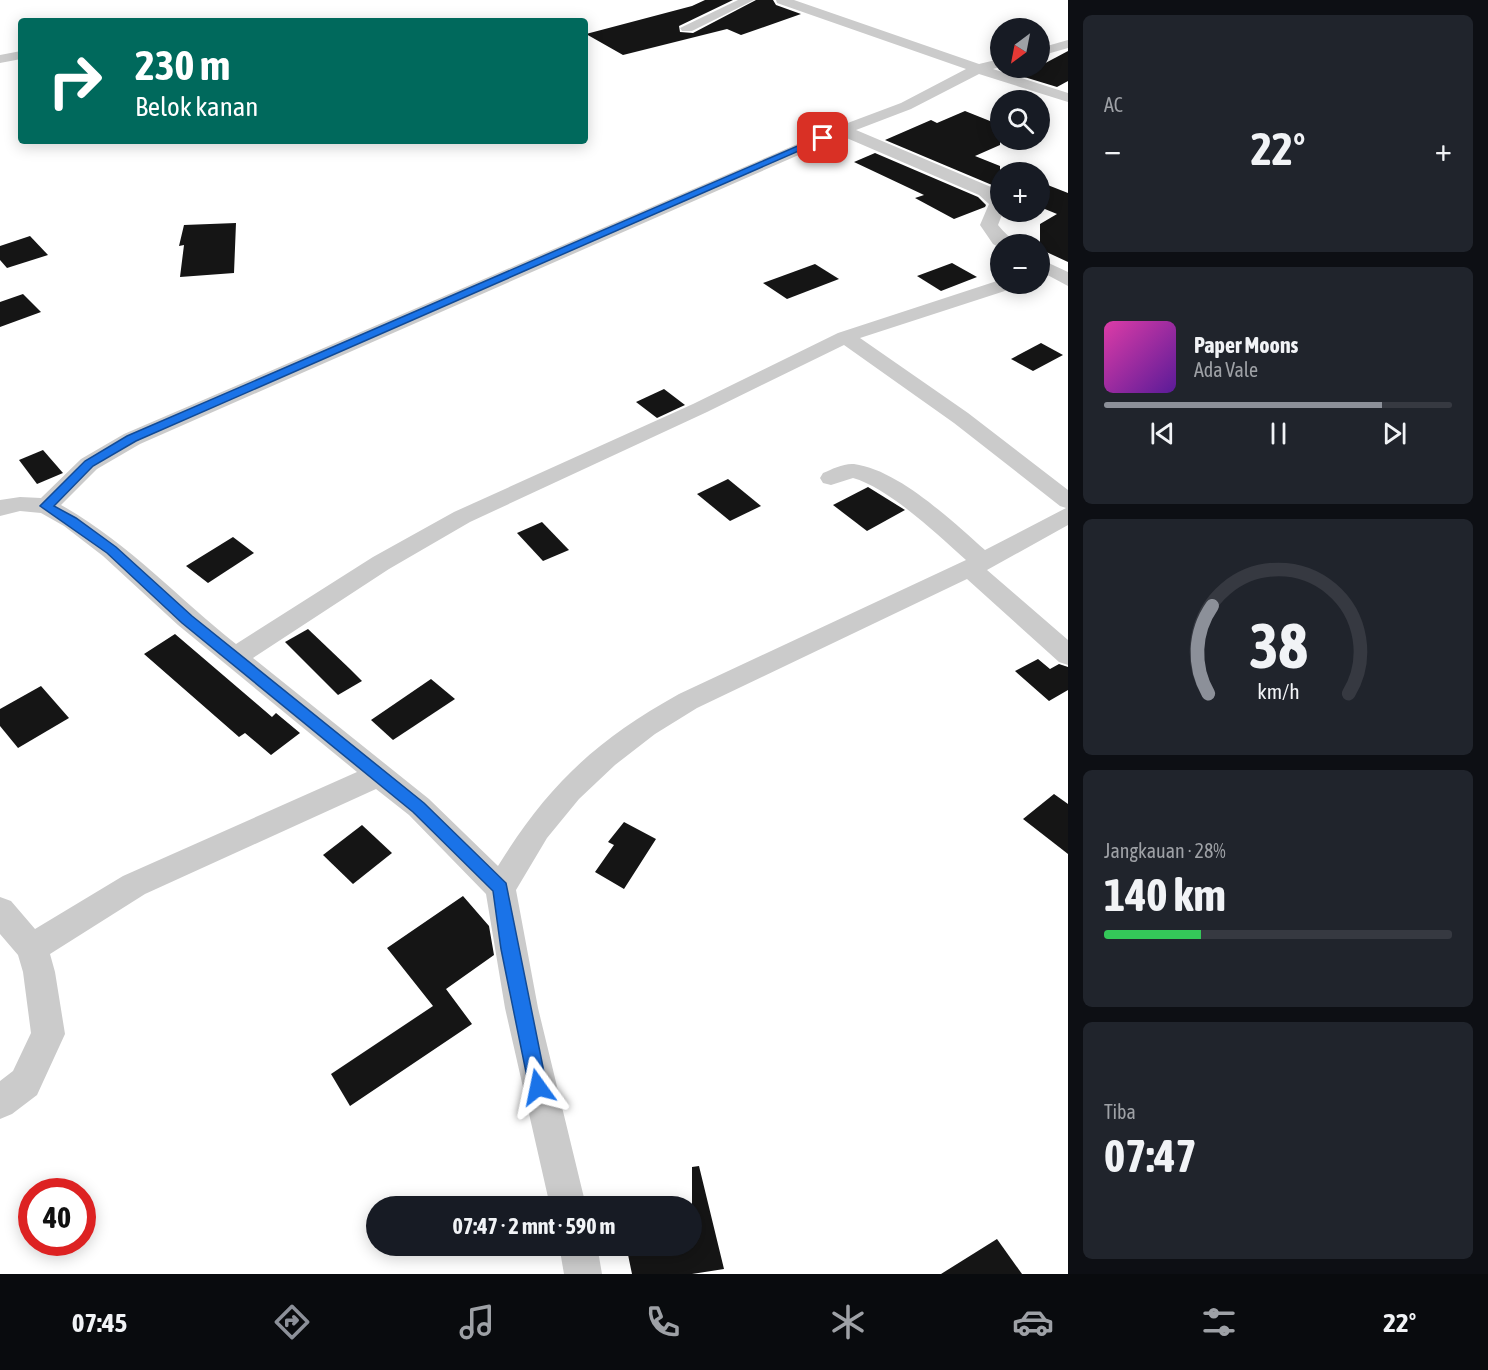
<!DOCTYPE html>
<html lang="id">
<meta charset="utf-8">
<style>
:root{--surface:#171b24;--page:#20242c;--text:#f1f3f6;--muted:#9ea1a6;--line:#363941;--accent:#8c9099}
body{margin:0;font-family:"Asap Condensed",sans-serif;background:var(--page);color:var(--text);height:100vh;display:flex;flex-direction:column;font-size:22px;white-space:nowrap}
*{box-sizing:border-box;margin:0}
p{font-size:20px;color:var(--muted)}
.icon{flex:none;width:33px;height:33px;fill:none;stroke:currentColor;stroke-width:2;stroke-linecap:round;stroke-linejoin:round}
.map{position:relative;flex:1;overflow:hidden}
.sheet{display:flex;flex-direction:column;gap:15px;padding:15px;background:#0d0f14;width:420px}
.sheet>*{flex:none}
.hud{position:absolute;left:18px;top:18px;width:570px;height:126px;border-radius:6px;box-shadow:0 3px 15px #0003;background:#00695c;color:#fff;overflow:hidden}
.needle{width:39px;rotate:212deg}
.controls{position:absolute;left:990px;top:18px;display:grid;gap:12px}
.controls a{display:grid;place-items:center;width:60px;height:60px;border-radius:50%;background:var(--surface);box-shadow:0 3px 15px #0003;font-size:30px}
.speed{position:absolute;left:18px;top:1178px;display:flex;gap:12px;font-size:30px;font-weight:700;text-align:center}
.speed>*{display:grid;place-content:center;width:78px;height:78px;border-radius:50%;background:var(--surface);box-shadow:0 3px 15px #0003;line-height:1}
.speed .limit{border:9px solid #d22;background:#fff;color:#111}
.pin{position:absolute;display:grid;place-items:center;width:51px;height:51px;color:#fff;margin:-26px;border-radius:12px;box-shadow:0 3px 9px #0006}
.me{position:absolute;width:66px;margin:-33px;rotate:348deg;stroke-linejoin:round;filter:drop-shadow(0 0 4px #0008)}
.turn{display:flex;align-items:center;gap:21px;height:126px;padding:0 18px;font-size:27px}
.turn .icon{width:78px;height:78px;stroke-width:2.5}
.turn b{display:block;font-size:42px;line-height:51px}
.big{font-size:45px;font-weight:700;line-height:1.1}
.sheet .tile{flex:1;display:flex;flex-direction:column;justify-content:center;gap:9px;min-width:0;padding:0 21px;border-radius:9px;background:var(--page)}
.sheet .dial{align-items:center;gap:0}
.dial svg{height:156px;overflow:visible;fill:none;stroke:var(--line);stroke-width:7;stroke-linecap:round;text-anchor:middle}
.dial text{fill:var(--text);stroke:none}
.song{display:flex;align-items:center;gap:18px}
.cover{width:72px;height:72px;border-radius:9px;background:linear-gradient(135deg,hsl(320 70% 55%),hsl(270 70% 35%))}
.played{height:6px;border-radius:3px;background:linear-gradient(90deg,var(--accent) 80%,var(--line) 80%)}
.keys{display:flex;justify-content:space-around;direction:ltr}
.heat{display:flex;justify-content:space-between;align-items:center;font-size:33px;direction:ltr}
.charge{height:9px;border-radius:4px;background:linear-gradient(90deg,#34c759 28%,var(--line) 0)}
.trip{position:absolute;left:366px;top:1196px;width:336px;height:60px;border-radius:30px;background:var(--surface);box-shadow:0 3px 15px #0003;font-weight:700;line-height:60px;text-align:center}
.tab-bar{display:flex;height:96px;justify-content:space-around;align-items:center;background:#090b0e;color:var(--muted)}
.tab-bar .icon{width:42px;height:42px}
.tab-bar .current{color:var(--accent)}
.tab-bar b{font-size:27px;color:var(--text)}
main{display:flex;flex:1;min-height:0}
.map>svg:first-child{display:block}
.building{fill:#151515}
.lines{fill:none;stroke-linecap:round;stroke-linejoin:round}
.minor{fill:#cbcbcb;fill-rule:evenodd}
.route{fill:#1a73e8;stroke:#114b97;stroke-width:1.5}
</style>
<main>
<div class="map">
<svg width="1068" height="1274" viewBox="0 0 1068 1274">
<rect width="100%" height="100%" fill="#fff"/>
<g class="building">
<polygon points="705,0 733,0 679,26 680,32 693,33 756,0 773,0 776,5 801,14 741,35 727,29 623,55 586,34 692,6"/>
<polygon points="1068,51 1068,81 1057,87 1021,76"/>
<polygon points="965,111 1000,125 1000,145 975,156 1000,166 1000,192 992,185 885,140 931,120 937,123"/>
<polygon points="875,153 978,197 986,205 985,207 954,219 915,198 924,195 854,162"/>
<polygon points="1040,182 1068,193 1068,262 1040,249 1040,224 1057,214 1040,207"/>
<polygon points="236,223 234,273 180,277 184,245 179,246 184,225"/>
<polygon points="30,236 48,255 7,268 0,260 0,246"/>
<polygon points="952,263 977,277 941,291 917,276"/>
<polygon points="815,264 839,279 787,299 763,283"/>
<polygon points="23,294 41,312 0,327 0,302"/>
<polygon points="1041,343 1063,355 1033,371 1011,359"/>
<polygon points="664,389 685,405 657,418 636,402"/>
<polygon points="43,450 63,473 37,484 19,460"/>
<polygon points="728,479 761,506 730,521 697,494"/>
<polygon points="868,487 905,510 867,531 833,505"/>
<polygon points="542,522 569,550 543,561 517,533"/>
<polygon points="233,537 254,553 208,583 186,566"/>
<polygon points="308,629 350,669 362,681 338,695 285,642"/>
<polygon points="175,634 272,717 276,713 300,733 271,755 245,733 239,737 144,654"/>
<polygon points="1038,659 1050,669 1059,664 1068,667 1068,690 1049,701 1015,671"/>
<polygon points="431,679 455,699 393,740 371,720"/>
<polygon points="41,686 69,718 18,748 0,726 0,709"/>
<polygon points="1054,794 1068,804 1068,854 1023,819"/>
<polygon points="624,822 656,839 624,889 595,872 614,845 608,842"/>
<polygon points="362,825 392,853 353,884 323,855"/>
<polygon points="463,896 489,926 494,955 446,989 472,1024 350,1106 331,1074 433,1006 387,948"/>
<polygon points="699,1166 724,1269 692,1274 632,1274 626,1245 692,1245 692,1167"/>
<polygon points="997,1239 1022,1274 941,1274"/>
</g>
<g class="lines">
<g class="minor">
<polygon points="738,0 754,0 692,31 682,31 680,28"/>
<path d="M776,0H794L979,64L1000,59V67L993,69L1068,93V102L979,74L911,109L856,130L991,187L1000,195V212H1003L998,225C1003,232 1013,239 1015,244H1000V248L993,244L980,225L989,204L979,195L842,136L140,444L97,469L61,505C126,541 178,598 236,644L373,557L454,512L693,404L838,333L1000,280V284H1016L1014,288L860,338L968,413L1068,490V525L987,570L1068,640V665L1059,662L967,579L697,708L655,734L615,765L579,799L547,838L516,890L538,1008L586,1206H550L505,1008L486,894L409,815L376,789L145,894L50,954L55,972L65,1034L37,1095L12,1114L0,1119V1081L13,1071L31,1033L23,972L18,955L0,934V897L11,901L35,929L123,876L357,772L178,625L103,556L64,526L41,513L20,511L0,516V500L20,497L41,498L81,459L124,434L837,127L901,103L966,69L777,3ZM844,345L954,423L1060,506L1066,508L985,550C952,521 899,470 854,464C844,463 832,469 823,473L820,478L823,483L831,485L853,478C889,488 938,535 966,560L679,694C595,741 548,785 498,866L429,799L253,658L389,569L470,522L707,412Z"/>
<polygon points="1068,40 1068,48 1040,56 1040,48"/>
<polygon points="21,51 21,59 0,63 0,55"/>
<polygon points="1040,259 1068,272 1068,286 1040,271"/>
<polygon points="559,1245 597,1245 602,1274 564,1274"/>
</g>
</g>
<polygon class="route" points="823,135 828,138 826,139 136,441 93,466 54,506 76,518 116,547 192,616 424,803 506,883 547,1087 545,1093 538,1096 532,1093 529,1087 501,949 493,891 413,812 182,623 107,553 40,506 85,461 127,436"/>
</svg>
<div class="controls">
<a><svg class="needle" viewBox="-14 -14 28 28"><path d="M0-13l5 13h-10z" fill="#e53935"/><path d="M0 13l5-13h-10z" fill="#9ea1a6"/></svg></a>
<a><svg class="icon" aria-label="search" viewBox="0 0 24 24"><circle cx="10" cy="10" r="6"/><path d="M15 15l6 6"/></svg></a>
<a>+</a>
<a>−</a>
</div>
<div class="speed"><div class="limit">40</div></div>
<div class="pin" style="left:823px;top:138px;background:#d93025"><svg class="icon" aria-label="arrive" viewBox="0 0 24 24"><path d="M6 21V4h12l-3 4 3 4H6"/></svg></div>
<svg class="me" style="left:538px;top:1087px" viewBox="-20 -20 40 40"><path d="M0-17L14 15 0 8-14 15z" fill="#1a73e8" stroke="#fff" stroke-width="4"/></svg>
<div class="trip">07:47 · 2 mnt · 590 m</div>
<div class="hud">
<div class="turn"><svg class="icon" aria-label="right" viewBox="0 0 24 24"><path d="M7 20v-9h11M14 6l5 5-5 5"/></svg><div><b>230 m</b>Belok kanan</div></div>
</div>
</div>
<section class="sheet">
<div class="tile"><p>AC</p>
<div class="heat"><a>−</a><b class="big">22°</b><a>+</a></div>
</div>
<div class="tile">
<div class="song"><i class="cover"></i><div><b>Paper Moons</b><p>Ada Vale</p></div></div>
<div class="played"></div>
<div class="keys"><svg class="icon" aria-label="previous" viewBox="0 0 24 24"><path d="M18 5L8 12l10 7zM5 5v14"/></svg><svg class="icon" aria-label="pause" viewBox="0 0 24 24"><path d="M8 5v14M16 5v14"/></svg><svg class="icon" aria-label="next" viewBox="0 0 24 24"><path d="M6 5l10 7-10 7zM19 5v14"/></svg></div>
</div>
<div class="tile dial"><svg viewBox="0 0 100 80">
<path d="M14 69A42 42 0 1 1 86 69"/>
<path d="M14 69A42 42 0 0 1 16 24" stroke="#8c9099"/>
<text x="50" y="56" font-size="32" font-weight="700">38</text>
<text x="50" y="72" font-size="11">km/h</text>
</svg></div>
<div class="tile"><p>Jangkauan · 28%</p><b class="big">140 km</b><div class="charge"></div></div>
<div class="tile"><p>Tiba</p><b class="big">07:47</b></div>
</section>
</main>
<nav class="tab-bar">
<b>07:45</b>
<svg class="icon current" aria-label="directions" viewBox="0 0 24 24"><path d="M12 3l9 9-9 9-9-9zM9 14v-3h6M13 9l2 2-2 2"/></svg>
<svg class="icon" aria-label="music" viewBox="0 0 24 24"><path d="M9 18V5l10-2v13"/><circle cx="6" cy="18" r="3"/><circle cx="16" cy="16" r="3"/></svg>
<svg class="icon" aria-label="phone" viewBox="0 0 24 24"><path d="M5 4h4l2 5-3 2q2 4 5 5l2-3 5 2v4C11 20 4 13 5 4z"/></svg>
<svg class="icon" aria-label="climate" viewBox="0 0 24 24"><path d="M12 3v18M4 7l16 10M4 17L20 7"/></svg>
<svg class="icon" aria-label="car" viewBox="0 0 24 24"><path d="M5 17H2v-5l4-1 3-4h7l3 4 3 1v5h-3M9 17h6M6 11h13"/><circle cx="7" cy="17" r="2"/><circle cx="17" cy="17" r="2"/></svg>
<svg class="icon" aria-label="filters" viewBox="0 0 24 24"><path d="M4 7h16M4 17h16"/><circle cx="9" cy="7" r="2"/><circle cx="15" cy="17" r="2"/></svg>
<b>22°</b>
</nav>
